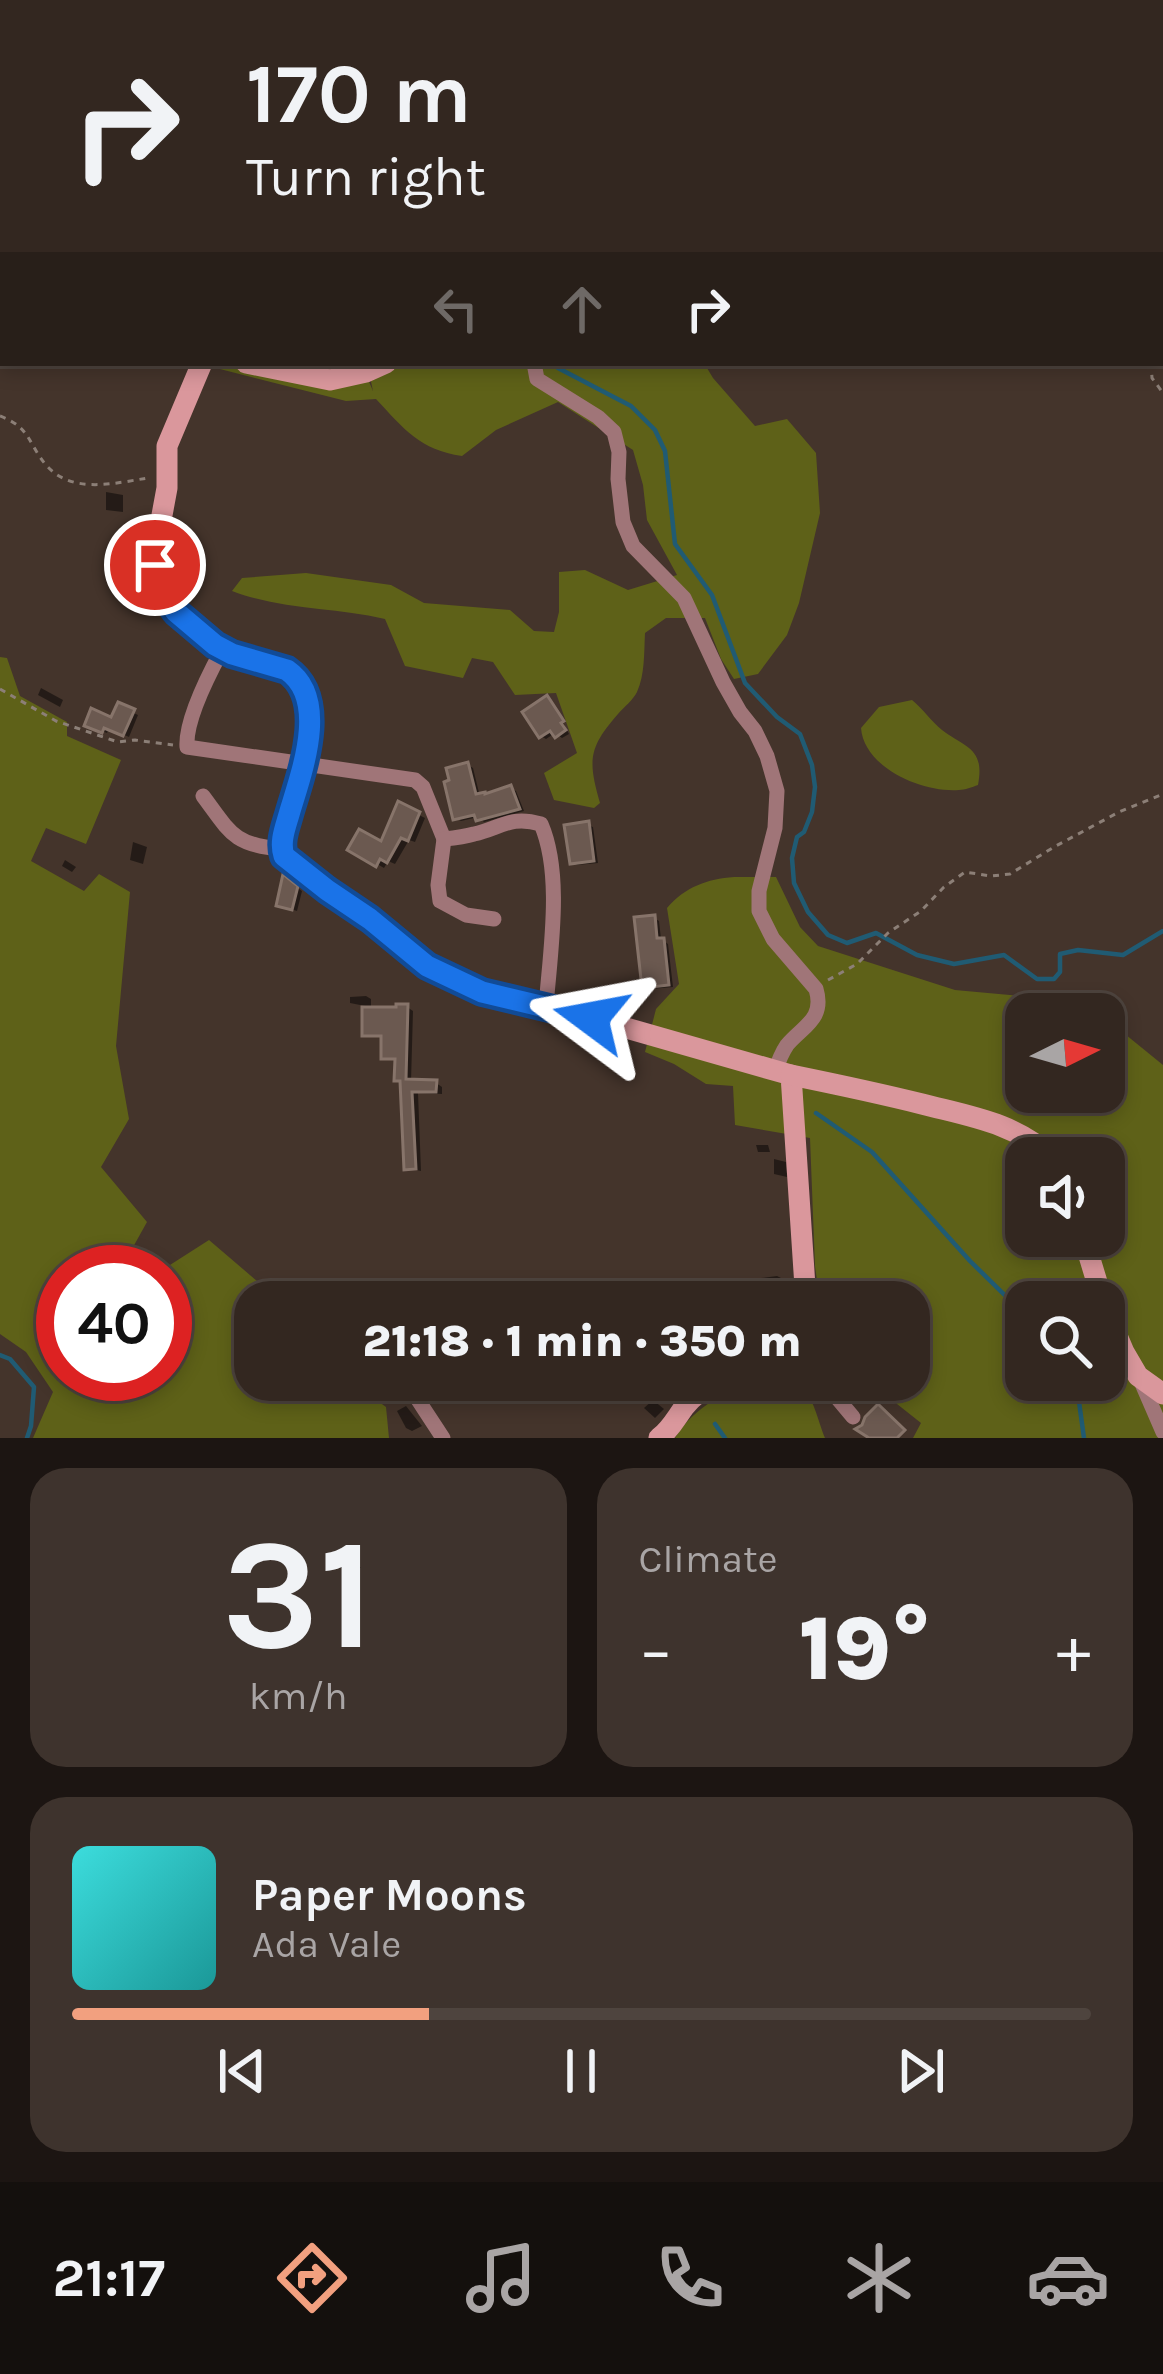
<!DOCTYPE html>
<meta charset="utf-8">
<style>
:root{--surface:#332720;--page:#3e332d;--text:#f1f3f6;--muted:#a9a5a5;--line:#4e443e;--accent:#f2a07f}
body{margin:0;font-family:Karla,sans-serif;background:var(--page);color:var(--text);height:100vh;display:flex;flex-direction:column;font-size:45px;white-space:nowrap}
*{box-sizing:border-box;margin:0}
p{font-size:39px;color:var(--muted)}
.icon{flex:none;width:66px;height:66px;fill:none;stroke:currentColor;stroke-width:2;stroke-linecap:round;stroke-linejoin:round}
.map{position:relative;height:1438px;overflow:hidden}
.details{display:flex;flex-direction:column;gap:30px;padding:30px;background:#1c1512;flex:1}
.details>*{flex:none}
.hud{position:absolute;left:0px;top:0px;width:1164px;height:366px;box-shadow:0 6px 18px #0003,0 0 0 3px var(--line);background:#332720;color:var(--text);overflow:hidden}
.needle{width:78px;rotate:85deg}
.fabs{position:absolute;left:1005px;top:993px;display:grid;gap:24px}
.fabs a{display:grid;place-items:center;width:120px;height:120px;border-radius:24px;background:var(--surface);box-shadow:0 6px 18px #0003,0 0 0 3px var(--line);font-size:60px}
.speed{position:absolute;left:36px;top:1245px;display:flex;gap:24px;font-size:60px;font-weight:700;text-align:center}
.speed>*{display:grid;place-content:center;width:156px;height:156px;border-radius:50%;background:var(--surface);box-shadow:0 6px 18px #0003,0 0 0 3px var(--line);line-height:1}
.speed .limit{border:18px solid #d22;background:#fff;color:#111}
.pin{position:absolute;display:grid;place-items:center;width:102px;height:102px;color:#fff;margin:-51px;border:6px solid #fff;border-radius:50%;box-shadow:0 3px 12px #0007}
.me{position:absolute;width:132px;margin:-66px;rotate:283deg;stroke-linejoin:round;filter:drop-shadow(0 0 9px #0008)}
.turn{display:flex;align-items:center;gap:42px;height:252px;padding:0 48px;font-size:54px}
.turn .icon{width:156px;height:156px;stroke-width:2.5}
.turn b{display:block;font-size:84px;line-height:102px}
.lanes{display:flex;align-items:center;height:114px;padding:0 48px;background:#0003;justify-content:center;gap:60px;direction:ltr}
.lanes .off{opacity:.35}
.big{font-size:90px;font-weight:800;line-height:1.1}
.details .widget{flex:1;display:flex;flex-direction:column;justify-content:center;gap:18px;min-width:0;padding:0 42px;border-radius:36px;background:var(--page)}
.details .dial{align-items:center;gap:0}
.dial b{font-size:156px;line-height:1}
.song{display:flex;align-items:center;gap:36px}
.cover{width:144px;height:144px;border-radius:18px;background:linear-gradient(135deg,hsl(180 70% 55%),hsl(180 70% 35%))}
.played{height:12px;border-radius:6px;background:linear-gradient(90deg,var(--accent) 35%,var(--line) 35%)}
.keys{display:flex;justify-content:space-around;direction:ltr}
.heat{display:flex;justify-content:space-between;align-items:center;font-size:66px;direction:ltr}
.details .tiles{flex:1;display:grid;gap:30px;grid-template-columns:1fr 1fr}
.widget:last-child{grid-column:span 2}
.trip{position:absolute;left:234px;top:1281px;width:696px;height:120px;border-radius:36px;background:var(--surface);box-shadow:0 6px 18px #0003,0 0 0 3px var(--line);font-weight:800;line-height:120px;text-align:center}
.dock{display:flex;height:192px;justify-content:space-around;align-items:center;background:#14100d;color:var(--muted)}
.dock .icon{width:84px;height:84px}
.dock .current{color:var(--accent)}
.dock b{font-size:54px;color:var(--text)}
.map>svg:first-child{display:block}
.green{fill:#5e6118;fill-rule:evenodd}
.shadow{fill:#0007}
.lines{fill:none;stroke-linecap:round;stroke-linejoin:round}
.stream{stroke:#205b73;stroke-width:4.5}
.building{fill:#6b5950;stroke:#87746a;stroke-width:3}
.path{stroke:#8c7f77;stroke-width:3;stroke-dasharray:6 6;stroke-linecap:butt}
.street{stroke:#a07578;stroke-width:15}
.secondary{stroke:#da979c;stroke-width:21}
.route-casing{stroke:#114b97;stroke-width:30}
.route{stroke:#1a73e8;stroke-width:21}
</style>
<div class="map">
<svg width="1163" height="1438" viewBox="0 0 1163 1438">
<rect width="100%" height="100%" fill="#44342b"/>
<g class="green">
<polygon points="0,0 506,0 510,3 3,3 3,31 0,32"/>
<path d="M212,363H361L373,391L367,363H704L713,378L755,426L787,419L816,453L820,513L799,603L787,635L758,674L734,679L721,659L705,618H666L645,633C644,652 645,675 637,692C633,700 624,707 618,714C588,748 588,761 600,803L594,808L554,800L544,773L577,753L556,693L515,695L493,662L472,658L463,678L405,666L385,619C333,607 282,610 232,591L242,578L306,573L391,585L424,603L510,610L534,631L554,632L559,612V572L585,570L628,590L677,575L647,520L643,485L633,450L558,402L496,430L462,456C420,450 404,429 376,399L346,401L216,368Z"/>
<polygon points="0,657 7,658 20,696 67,722 67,736 121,760 86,844 46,828 31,861 84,891 99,874 130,892 116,1046 129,1119 101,1167 147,1222 123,1265 126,1272 63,1272 63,1374 165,1374 165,1272 159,1272 209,1240 271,1293 308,1300 338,1298 339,1302 255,1302 255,1380 349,1380 386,1407 389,1438 33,1438 53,1392 26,1352 0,1334"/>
<path d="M912,700C923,709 931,721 942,730C966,748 985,748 978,785C972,787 965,790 959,790C923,793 864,768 861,728L879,707Z"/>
<path d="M734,877H776L800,927L818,946L955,990L1075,1001L1100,1014H1026V1092H1104V1017L1163,1065V1438H913L921,1423L868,1381L850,1388L844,1380H909V1302H820L815,1266L810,1138L735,1125L733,1086L706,1084L674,1064L645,1052L656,1009L679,984L667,908C685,887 707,879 734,877ZM1026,1158H1104V1236H1026ZM1026,1302H1104V1380H1026Z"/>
<path d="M765,1380C813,1380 810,1398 825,1438H675C695,1405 730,1389 765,1380Z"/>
</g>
<g class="shadow">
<polygon points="106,492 123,495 123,512 106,510"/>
<polygon points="41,688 63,700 60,707 38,695"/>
<polygon points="547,698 552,701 569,734 562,738 555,733 546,739 541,736"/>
<polygon points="119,706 138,715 129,737 109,728 107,733 93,727 113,720"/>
<polygon points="468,765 473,768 480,797 511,788 516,791 524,811 484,822 478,817 461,821 456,818"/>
<polygon points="399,805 425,818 415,842 409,840 395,864 388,861 384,868 351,849 382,845"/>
<polygon points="588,825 593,827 598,863 577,865 572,863"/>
<polygon points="133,842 147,847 143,864 130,860"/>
<polygon points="65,860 76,867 72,872 62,866"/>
<polygon points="285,879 302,891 297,911 284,907"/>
<polygon points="654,918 659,921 661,939 668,944 673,987 650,989 645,986"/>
<polygon points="366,996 371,999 371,1010 407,1007 413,1011 411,1082 436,1083 442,1087 442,1094 418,1093 421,1171 407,1168 404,1083 398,1080 398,1061 384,1057 384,1037 371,1037 365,1034 365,1006 350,1003 350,997"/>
<polygon points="756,1145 768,1145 770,1152 758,1152"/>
<polygon points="774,1159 786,1162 787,1177 774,1174"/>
<polygon points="777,1276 783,1279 783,1290 767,1291 762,1289 761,1278"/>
<polygon points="653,1380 674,1380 655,1396 645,1387"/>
<polygon points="653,1400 664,1409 655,1418 644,1408"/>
<polygon points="406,1406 422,1426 412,1431 406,1428 397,1411"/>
</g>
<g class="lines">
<g class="stream">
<polyline points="59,3 59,0"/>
<polyline points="0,276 3,277"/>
<polyline points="557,363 558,368 631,406 655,430 665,451 675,544 712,595 745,683 777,717 800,734 812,765 815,787 812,812 804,832 797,837 792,858 794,883 808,912 828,935 847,943 876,933 917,955 954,964 1004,955 1037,979 1054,979 1060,972 1060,954 1078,950 1123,955 1163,931"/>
<polyline points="816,1113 872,1152 970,1261 1026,1316"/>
<polyline points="0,1355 10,1359 34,1387 31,1426 27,1438"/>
<polyline points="1076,1380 1084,1438"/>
<polyline points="715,1424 725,1438"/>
</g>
</g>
<g class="building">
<polygon points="547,695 564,721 561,723 566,730 555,738 550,731 539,738 522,712"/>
<polygon points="118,702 135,709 123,736 104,728 102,733 84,726 91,708 111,717"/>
<polygon points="468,762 476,794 485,792 485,794 511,785 520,809 476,821 474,815 453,820 444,782 449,780 446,768"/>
<polygon points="398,801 420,812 408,841 401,838 387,863 380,859 376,867 347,850 359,829 381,841"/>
<polygon points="589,821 594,861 570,864 564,825"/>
<polygon points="283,874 298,886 292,910 276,906"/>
<polygon points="655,915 657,938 664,938 669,985 642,988 634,917"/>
<polygon points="396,1004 408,1004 406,1079 437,1080 436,1092 412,1092 416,1169 404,1170 400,1081 394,1081 395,1059 381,1059 381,1036 362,1036 362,1007 396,1007"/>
<polygon points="878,1404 905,1430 897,1438 869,1438 855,1429 862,1425 865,1417"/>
</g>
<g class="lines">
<g class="path">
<polyline points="1161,185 1163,181"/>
<polyline points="1161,267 1163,271"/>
<polyline points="1161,328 1163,324"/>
<polyline points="1151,363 1152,378 1163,393"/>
<path d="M0,416C31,428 27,442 46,465C72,495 115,483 148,478"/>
<polyline points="0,689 56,721 118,742 135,740 173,745"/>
<polyline points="828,980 857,964 888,933 921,911 944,887 965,872 991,876 1010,874 1054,847 1119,812 1163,794"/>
</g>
<g class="street">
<polyline points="537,0 541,3"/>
<polyline points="1024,0 1027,3"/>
<polyline points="1161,73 1163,74"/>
<path d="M534,363L537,379L598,417L614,432L619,452L618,479L623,522L633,546L684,598L723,682L740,712L755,731L767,756L777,791L775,828L759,891V911L773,939L816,989C825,1019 803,1026 787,1045C781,1054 778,1062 775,1072"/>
<path d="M222,650C209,674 185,720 187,747L415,780L423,787L444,839C454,838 464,837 474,834C501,828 510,815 541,824C563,875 550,952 546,1007"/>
<path d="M203,796C230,832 233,845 281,849"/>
<polyline points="444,839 438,885 440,901 466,915 494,919"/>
<polyline points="1140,1379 1163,1432"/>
<polyline points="405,1380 443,1438"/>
<polyline points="822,1380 853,1417"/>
</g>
<g class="secondary">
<polyline points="660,3 678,0"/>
<path d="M202,363L167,446V488L155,553L159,582L175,612L222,650L287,671C329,698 301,772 290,811C286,826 279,841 284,856L327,890L370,919L427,966L482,992L591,1018L791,1075L806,1302"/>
<polyline points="246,363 330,380 366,372 386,363"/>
<path d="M791,1075C835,1084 878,1093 922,1104C968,1116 1017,1123 1052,1158"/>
<polyline points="1083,1236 1103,1302"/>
<polyline points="1104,1305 1124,1352 1138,1376 1163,1394"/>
<path d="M659,1438C671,1429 676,1418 685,1406C694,1395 706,1387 718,1380"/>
</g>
</g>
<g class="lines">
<g class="route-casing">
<path id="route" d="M155,565L165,597L176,612L215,645L232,654L287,670C329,699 302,771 290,811C286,826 279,841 284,856L327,890L370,919L427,966L482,992L591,1018"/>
</g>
<use href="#route" class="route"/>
</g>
</svg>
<div class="fabs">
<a><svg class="needle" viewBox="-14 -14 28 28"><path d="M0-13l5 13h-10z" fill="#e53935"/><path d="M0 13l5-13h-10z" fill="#a9a5a5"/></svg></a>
<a><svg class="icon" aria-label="sound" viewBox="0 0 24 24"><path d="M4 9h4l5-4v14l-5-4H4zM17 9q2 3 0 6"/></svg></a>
<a><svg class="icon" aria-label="search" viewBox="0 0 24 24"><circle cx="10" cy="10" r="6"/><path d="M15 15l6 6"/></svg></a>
</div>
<div class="speed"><div class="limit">40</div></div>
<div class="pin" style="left:155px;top:565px;background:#d93025"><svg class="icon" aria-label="arrive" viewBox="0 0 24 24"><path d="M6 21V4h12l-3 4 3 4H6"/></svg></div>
<svg class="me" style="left:591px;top:1018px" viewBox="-20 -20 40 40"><path d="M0-17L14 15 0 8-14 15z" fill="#1a73e8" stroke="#fff" stroke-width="4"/></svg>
<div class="trip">21:18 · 1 min · 350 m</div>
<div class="hud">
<div class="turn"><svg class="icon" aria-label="right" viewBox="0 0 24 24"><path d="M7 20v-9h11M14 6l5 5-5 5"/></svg><div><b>170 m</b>Turn right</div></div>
<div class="lanes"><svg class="icon off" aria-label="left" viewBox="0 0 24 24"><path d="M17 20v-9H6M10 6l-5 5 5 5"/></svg><svg class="icon off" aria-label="ahead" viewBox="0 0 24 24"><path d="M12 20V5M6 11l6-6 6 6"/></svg><svg class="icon" aria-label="right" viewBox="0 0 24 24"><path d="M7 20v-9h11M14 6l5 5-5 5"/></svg></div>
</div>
</div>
<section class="details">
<div class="tiles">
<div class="widget dial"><b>31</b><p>km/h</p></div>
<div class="widget"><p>Climate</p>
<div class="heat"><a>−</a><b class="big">19°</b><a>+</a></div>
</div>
<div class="widget">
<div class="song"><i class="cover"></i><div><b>Paper Moons</b><p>Ada Vale</p></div></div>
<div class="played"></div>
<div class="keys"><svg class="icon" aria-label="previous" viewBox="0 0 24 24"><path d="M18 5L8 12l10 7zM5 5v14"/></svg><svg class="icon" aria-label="pause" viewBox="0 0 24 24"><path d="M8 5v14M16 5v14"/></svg><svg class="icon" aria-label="next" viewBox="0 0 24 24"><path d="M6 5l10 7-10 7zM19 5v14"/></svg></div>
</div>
</div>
</section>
<nav class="dock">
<b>21:17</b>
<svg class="icon current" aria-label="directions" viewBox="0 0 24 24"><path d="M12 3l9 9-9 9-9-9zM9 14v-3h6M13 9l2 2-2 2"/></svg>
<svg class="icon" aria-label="music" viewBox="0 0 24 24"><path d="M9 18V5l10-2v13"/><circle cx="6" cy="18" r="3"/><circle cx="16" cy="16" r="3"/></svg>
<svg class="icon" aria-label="phone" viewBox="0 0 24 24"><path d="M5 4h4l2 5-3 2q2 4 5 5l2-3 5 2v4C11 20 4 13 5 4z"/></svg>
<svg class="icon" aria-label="climate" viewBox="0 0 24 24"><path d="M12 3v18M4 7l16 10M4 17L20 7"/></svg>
<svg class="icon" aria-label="car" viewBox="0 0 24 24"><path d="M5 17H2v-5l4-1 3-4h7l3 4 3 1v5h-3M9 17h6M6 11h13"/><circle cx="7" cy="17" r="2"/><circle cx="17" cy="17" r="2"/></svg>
</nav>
